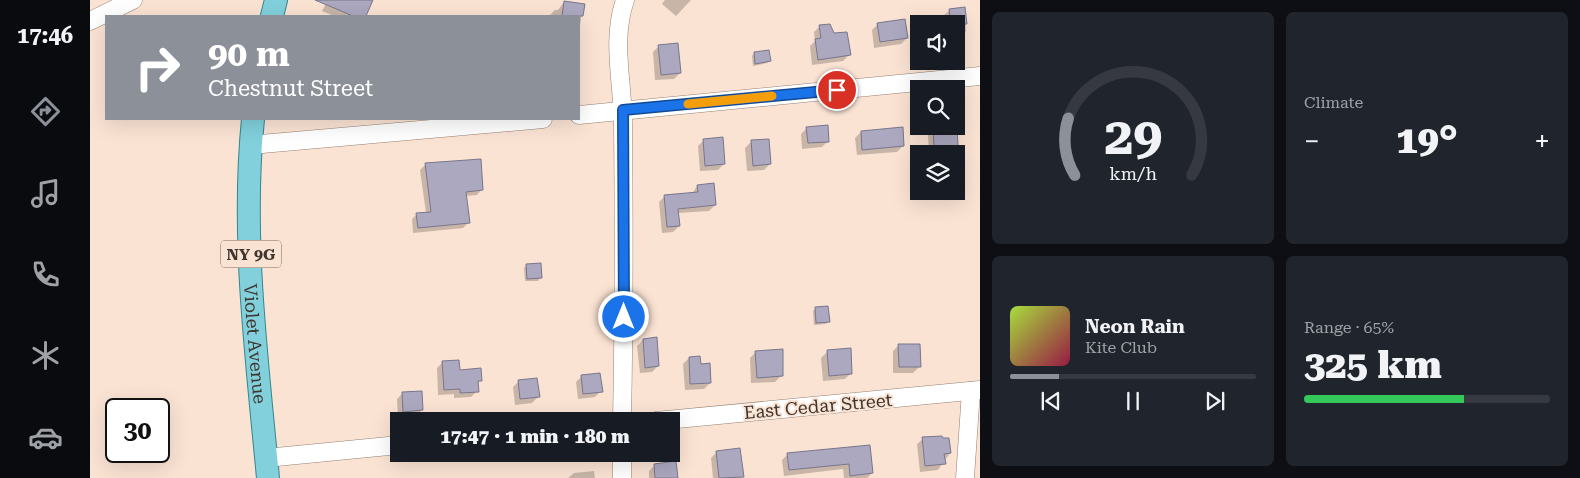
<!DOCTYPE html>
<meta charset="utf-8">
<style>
:root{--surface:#171b24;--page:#20242c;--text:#f1f3f6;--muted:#9ea1a6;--line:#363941;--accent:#8c9099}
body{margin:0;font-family:"Roboto Serif",serif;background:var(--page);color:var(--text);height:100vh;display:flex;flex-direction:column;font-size:19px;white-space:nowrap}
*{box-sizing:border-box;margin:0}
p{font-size:16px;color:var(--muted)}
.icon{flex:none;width:28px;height:28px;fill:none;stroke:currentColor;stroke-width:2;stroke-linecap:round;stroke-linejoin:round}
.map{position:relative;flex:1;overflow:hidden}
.side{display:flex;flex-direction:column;gap:12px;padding:12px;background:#0d0f14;width:600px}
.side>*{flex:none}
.banner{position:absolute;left:15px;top:15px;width:475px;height:105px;border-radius:0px;box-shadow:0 5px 20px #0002;background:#8c9099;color:#fff;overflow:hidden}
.fabs{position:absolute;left:820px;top:15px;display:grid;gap:10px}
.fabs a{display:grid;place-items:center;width:55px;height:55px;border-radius:0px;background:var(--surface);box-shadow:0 5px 20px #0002;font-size:25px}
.speed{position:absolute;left:15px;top:398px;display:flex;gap:10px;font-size:25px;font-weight:700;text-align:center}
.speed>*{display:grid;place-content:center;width:65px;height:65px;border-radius:50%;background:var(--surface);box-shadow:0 5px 20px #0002;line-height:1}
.speed .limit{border:2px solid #111;border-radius:8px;background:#fff;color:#111}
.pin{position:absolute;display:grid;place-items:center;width:42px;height:42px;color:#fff;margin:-21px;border:2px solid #fff;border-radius:50%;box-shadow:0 1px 5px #0007}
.me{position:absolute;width:55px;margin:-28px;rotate:0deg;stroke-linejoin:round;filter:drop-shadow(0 0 4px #0008)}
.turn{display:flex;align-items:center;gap:18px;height:105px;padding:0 20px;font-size:22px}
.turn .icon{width:65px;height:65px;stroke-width:2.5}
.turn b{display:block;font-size:35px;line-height:42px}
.big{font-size:38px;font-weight:800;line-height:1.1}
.side .widget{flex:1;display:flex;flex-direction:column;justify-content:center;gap:8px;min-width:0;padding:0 18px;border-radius:8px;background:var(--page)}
.side .dial{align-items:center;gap:0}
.dial svg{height:130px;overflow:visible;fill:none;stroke:var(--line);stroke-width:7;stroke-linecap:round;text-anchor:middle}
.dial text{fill:var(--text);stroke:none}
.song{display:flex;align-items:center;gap:15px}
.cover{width:60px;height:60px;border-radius:8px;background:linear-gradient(135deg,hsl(80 70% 55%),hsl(340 70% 35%))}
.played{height:5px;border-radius:2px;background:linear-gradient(90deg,var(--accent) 20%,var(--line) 20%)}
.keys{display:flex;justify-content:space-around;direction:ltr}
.heat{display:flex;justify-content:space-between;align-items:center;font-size:28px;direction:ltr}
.charge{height:8px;border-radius:4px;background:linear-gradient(90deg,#34c759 65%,var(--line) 0)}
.side .tiles{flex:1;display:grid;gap:12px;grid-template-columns:repeat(2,1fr)}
.trip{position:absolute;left:300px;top:412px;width:290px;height:50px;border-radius:0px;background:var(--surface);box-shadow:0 5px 20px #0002;font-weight:800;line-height:50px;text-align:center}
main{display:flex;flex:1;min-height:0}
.dock{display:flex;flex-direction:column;width:90px;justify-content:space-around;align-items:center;background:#090b0e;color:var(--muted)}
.dock .icon{width:35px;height:35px}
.dock .current{color:var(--accent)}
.dock b{font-size:22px;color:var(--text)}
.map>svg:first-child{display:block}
.shadow{fill:#0003}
.building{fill:#aba8c0;stroke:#79768c}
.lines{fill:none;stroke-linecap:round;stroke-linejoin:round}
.minor-casing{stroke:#968173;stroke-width:19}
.major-casing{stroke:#348690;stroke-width:24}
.minor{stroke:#fff;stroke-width:18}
.major{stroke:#81d0dc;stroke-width:22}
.route-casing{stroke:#114b97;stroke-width:12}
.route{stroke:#1a73e8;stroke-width:9}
.slow{stroke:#f59e0b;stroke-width:9}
.labels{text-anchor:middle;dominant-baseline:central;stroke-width:4;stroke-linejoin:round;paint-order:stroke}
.shield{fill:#fae3d3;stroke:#786a61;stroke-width:1}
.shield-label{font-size:16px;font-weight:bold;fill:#403630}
.street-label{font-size:18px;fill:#403630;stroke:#fae3d3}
</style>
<main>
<nav class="dock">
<b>17:46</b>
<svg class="icon current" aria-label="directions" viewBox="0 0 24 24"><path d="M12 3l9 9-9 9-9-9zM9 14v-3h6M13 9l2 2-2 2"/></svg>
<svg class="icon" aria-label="music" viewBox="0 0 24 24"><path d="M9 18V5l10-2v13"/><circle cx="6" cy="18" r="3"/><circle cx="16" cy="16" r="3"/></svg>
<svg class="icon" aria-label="phone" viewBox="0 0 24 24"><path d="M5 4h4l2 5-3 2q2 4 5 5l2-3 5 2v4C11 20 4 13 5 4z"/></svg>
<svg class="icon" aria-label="climate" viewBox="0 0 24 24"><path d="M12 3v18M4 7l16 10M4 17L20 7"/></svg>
<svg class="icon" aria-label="car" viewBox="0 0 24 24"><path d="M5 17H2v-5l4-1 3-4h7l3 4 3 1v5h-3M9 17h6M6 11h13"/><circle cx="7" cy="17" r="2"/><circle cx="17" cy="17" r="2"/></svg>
</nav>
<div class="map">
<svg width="890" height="478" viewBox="0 0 890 478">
<rect width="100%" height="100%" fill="#fae3d3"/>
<g class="shadow">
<polygon points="238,0 281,0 275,16 244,16 232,11"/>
<polygon points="575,0 601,0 586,16 572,4"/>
<polygon points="474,2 493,5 489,33 489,16 459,16 465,10 468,10"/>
<polygon points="874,8 876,31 870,37 866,37 866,24 839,24 844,16 854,15 860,10"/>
<polygon points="788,24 817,38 811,44 784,48 782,30"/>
<polygon points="730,26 744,35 759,55 753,61 722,65 720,46 725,41 724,32"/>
<polygon points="569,46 590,73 584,79 565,80 563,52"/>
<polygon points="664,53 680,61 677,63 663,66 662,56"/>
<polygon points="717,128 738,141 732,147 712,149 711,134"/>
<polygon points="844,129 867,146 861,152 839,153 838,134"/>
<polygon points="771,132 813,146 807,152 767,155 765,138"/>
<polygon points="614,140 634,164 628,170 610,171 608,146"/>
<polygon points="661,142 680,164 674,170 657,171 655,148"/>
<polygon points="335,165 392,189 387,195 375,196 378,223 373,228 323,233 322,219 327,214 336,213 330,170"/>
<polygon points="607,186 625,205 619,211 588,213 589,226 583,232 572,233 569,202 575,196 602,194"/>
<polygon points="437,265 450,278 448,281 435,281 434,268"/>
<polygon points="726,308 738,321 736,324 724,325 723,311"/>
<polygon points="553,340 568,366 562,372 550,373 547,346"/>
<polygon points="809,345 829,367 823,373 803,373 803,351"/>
<polygon points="666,352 691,376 685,382 661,383 660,358"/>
<polygon points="737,352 761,373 755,379 733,381 731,358"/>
<polygon points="599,358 609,365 620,383 614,389 595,390 593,364"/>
<polygon points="353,362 390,380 387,384 387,391 381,397 364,398 364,394 348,395 347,368"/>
<polygon points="492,376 511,391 505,397 488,399 486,382"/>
<polygon points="429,381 448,397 442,403 425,405 423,387"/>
<polygon points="313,393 332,410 326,416 308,417 307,399"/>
<polygon points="833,439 860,453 848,470 830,472 827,444"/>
<polygon points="779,446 782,473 777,478 754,478 753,469 694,476 692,460 698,454"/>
<polygon points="627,452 652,476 651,478 623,478 621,458"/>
<polygon points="565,465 587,478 559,478 559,471"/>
<polygon points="504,471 505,478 478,478 484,473"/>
</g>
<g class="building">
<polygon points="225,0 283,0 276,16 263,16"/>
<polygon points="474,1 495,4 493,16 472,16"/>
<polygon points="875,7 877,24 861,24 859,9"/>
<polygon points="815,19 818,38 790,42 787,23"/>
<polygon points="740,24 744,33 757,32 761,55 728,60 725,39 731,38 729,25"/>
<polygon points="588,43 591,73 571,75 568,45"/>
<polygon points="679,50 681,61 665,64 664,52"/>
<polygon points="738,125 739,142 718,143 716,127"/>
<polygon points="867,126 868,146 844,148 843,127"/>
<polygon points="813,127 814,146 772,150 771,131"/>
<polygon points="633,137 635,164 615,166 613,139"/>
<polygon points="679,139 681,164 663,166 661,140"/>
<polygon points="391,159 393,190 376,192 380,223 328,228 326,213 341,212 335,163"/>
<polygon points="624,183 626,205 588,209 590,226 577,227 574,195 608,192 607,185"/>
<polygon points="451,263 452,278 437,279 436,264"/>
<polygon points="738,306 740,322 726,323 725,307"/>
<polygon points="567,337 569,366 555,368 553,339"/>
<polygon points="808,344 830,344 831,367 809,367"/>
<polygon points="761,348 762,374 739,376 737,350"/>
<polygon points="693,349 693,376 667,378 665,351"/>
<polygon points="610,356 611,364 620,363 621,383 600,384 599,357"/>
<polygon points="369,360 370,370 391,368 392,381 388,381 389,392 370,393 370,389 354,390 352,361"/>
<polygon points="510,373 513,392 493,394 491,375"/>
<polygon points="447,378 450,397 430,399 428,380"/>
<polygon points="332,391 333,410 313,412 312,392"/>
<polygon points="852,436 853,438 859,438 861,453 854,454 856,464 835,466 832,437"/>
<polygon points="780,445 783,473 760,476 759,464 699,470 697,453"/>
<polygon points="650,448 654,477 629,478 626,451"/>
<polygon points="586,461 588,478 565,478 564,464"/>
</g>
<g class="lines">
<g class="minor-casing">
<g id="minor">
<polyline points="0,21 43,0"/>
<polyline points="489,115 890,76"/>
<polyline points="160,145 453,119"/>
<path d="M532,421C534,322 534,223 533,124C533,82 521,41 535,0"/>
<polyline points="566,421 890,390"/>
<polyline points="176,458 309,445"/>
<polyline points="532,478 532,454"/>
<polyline points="875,478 881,391"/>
</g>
</g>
<g class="major-casing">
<g id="major">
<polyline points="182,16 186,0"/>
<path id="s1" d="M163,119C151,238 167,359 178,478"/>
</g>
</g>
<use href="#minor" class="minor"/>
<use href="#major" class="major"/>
</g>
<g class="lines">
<g class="route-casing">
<polyline id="route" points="534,317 533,110 747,90"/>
</g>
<use href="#route" class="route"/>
<polyline class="slow" points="598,104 682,96"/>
</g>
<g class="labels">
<rect class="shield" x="131" y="240.5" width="60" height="27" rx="4"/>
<g class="shield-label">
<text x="161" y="254">NY 9G</text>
</g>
<g class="street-label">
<text stroke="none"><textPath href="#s1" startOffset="225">Violet Avenue</textPath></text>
<text transform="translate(728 406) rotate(-5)">East Cedar Street</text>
</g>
</g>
</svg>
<div class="fabs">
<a><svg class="icon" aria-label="sound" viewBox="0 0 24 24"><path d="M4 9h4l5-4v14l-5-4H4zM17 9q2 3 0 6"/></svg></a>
<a><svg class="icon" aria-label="search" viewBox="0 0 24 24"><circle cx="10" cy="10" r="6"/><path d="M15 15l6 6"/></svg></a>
<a><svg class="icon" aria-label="layers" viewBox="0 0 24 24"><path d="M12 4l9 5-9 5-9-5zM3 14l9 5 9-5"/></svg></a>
</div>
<div class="speed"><div class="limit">30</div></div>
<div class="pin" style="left:747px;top:90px;background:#d93025"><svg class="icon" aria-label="arrive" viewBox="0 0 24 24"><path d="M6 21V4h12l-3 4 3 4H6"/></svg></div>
<svg class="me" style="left:534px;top:317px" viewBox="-20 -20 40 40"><circle r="17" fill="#1a73e8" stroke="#fff" stroke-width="3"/><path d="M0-11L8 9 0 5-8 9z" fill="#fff"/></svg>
<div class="trip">17:47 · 1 min · 180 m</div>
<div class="banner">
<div class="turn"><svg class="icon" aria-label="right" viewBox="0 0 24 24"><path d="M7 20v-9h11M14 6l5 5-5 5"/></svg><div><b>90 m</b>Chestnut Street</div></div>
</div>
</div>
<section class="side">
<div class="tiles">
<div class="widget dial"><svg viewBox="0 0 100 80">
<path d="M14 69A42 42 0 1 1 86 69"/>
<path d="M14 69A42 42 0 0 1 10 34" stroke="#8c9099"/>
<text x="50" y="56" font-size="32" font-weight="700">29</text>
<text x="50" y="72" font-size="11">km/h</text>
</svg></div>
<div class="widget"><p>Climate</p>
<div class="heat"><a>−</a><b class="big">19°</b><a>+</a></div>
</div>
<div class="widget">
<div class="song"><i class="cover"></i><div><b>Neon Rain</b><p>Kite Club</p></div></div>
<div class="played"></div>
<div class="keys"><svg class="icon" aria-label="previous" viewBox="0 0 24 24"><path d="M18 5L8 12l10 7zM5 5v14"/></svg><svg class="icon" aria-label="pause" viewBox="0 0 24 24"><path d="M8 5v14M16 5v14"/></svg><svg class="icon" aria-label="next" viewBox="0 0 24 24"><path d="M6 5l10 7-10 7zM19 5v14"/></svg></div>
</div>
<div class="widget"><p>Range · 65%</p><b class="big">325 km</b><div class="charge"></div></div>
</div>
</section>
</main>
